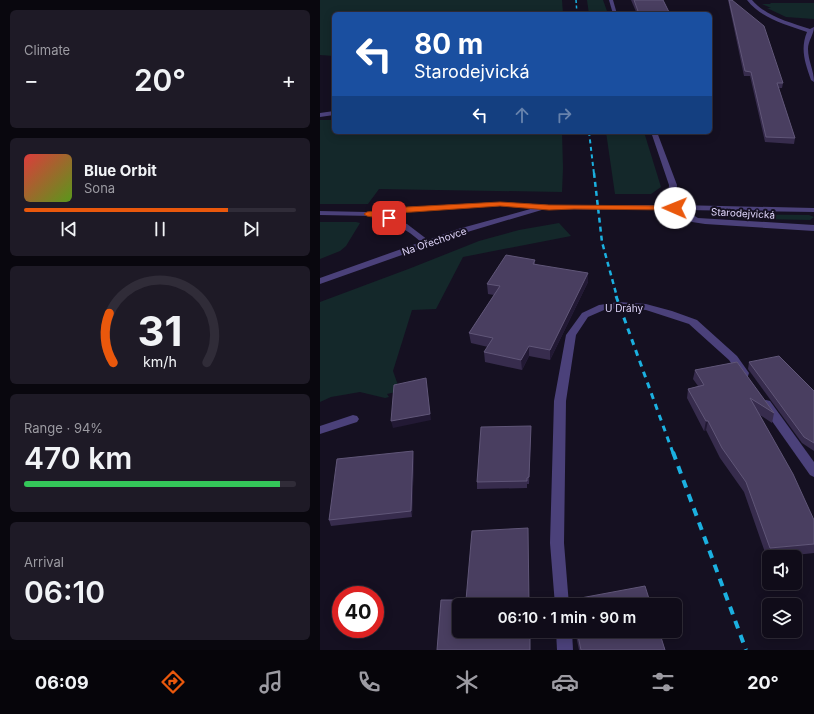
<!DOCTYPE html>
<meta charset="utf-8">
<style>
:root{--surface:#100c19;--page:#1e1a26;--text:#f1f3f6;--muted:#9c9ba2;--line:#302c38;--accent:#ea580c}
body{margin:0;font-family:Inter,sans-serif;background:var(--page);color:var(--text);height:100vh;display:flex;flex-direction:column;font-size:15px;white-space:nowrap}
*{box-sizing:border-box;margin:0}
p{font-size:13px;color:var(--muted)}
.icon{flex:none;width:22px;height:22px;fill:none;stroke:currentColor;stroke-width:2;stroke-linecap:round;stroke-linejoin:round}
.map{position:relative;flex:1;overflow:hidden}
.drawer{display:flex;flex-direction:column;gap:10px;padding:10px;background:#09070e;width:320px}
.drawer>*{flex:none}
.guide{position:absolute;left:12px;top:12px;width:380px;height:122px;border-radius:6px;box-shadow:0 2px 10px #0003,0 0 0 1px var(--line);background:#1a4fa0;color:#fff;overflow:hidden}
.controls{position:absolute;left:442px;top:550px;display:grid;gap:8px}
.controls a{display:grid;place-items:center;width:40px;height:40px;border-radius:6px;background:var(--surface);box-shadow:0 2px 10px #0003,0 0 0 1px var(--line);font-size:20px}
.speed{position:absolute;left:12px;top:586px;display:flex;gap:8px;font-size:20px;font-weight:700;text-align:center}
.speed>*{display:grid;place-content:center;width:52px;height:52px;border-radius:50%;background:var(--surface);box-shadow:0 2px 10px #0003,0 0 0 1px var(--line);line-height:1}
.speed .limit{border:6px solid #d22;background:#fff;color:#111}
.pin{position:absolute;display:grid;place-items:center;width:34px;height:34px;color:#fff;margin:-17px;border-radius:8px;box-shadow:0 2px 6px #0006}
.me{position:absolute;width:44px;margin:-22px;rotate:271deg;stroke-linejoin:round;filter:drop-shadow(0 0 3px #0008)}
.turn{display:flex;align-items:center;gap:14px;height:84px;padding:0 16px;font-size:18px}
.turn .icon{width:52px;height:52px;stroke-width:2.5}
.turn b{display:block;font-size:28px;line-height:34px}
.lanes{display:flex;align-items:center;height:38px;padding:0 16px;background:#0003;justify-content:center;gap:20px;direction:ltr}
.lanes .off{opacity:.35}
.big{font-size:30px;font-weight:600;line-height:1.1}
.drawer .card{flex:1;display:flex;flex-direction:column;justify-content:center;gap:6px;min-width:0;padding:0 14px;border-radius:6px;background:var(--page)}
.drawer .dial{align-items:center;gap:0}
.dial svg{height:104px;overflow:visible;fill:none;stroke:var(--line);stroke-width:7;stroke-linecap:round;text-anchor:middle}
.dial text{fill:var(--text);stroke:none}
.song{display:flex;align-items:center;gap:12px}
.cover{width:48px;height:48px;border-radius:6px;background:linear-gradient(135deg,hsl(0 70% 55%),hsl(90 70% 35%))}
.played{height:4px;border-radius:2px;background:linear-gradient(90deg,var(--accent) 75%,var(--line) 75%)}
.keys{display:flex;justify-content:space-around;direction:ltr}
.heat{display:flex;justify-content:space-between;align-items:center;font-size:22px;direction:ltr}
.charge{height:6px;border-radius:3px;background:linear-gradient(90deg,#34c759 94%,var(--line) 0)}
.trip{position:absolute;left:132px;top:598px;width:230px;height:40px;border-radius:6px;background:var(--surface);box-shadow:0 2px 10px #0003,0 0 0 1px var(--line);font-weight:600;line-height:40px;text-align:center}
.menu{display:flex;height:64px;justify-content:space-around;align-items:center;background:#06050a;color:var(--muted)}
.menu .icon{width:28px;height:28px}
.menu .active{color:var(--accent)}
.menu b{font-size:18px;color:var(--text)}
main{display:flex;flex:1;min-height:0}
.map>svg:first-child{display:block}
.green{fill:#14282a}
.lines{fill:none;stroke-linecap:round;stroke-linejoin:round}
.minor{fill:#4b417a;fill-rule:evenodd}
.rail-far4{stroke:#1bb0e0;stroke-width:1.5;stroke-dasharray:3 2.5;stroke-linecap:butt}
.rail-far3{stroke:#1bb0e0;stroke-width:2;stroke-dasharray:4 3.5;stroke-linecap:butt}
.rail-far2{stroke:#1bb0e0;stroke-width:2.5;stroke-dasharray:5 4;stroke-linecap:butt}
.rail-far1{stroke:#1bb0e0;stroke-width:3;stroke-dasharray:6 5.5;stroke-linecap:butt}
.rail{stroke:#1bb0e0;stroke-width:4;stroke-dasharray:8 7;stroke-linecap:butt}
.wall{fill:#372c4d}
.shaded-wall{fill:#221934}
.building{fill:#493e60;stroke:#605678}
.route{fill:#ea580c;stroke:#983908}
.labels{text-anchor:middle;dominant-baseline:central;stroke-width:4;stroke-linejoin:round;paint-order:stroke}
.street-label{font-size:10px;fill:#dfd5fa;stroke:#151021}
</style>
<main>
<section class="drawer">
<div class="card"><p>Climate</p>
<div class="heat"><a>−</a><b class="big">20°</b><a>+</a></div>
</div>
<div class="card">
<div class="song"><i class="cover"></i><div><b>Blue Orbit</b><p>Sona</p></div></div>
<div class="played"></div>
<div class="keys"><svg class="icon" aria-label="previous" viewBox="0 0 24 24"><path d="M18 5L8 12l10 7zM5 5v14"/></svg><svg class="icon" aria-label="pause" viewBox="0 0 24 24"><path d="M8 5v14M16 5v14"/></svg><svg class="icon" aria-label="next" viewBox="0 0 24 24"><path d="M6 5l10 7-10 7zM19 5v14"/></svg></div>
</div>
<div class="card dial"><svg viewBox="0 0 100 80">
<path d="M14 69A42 42 0 1 1 86 69"/>
<path d="M14 69A42 42 0 0 1 11 31" stroke="#ea580c"/>
<text x="50" y="56" font-size="32" font-weight="700">31</text>
<text x="50" y="72" font-size="11">km/h</text>
</svg></div>
<div class="card"><p>Range · 94%</p><b class="big">470 km</b><div class="charge"></div></div>
<div class="card"><p>Arrival</p><b class="big">06:10</b></div>
</section>
<div class="map">
<svg width="494" height="650" viewBox="0 0 494 650">
<rect width="100%" height="100%" fill="#151021"/>
<g class="green">
<polygon points="0,0 242,0 243,14 14,14 14,56 0,55"/>
<polygon points="267,0 283,0 288,14 269,14"/>
<polygon points="450,3 494,3 494,19 466,17 447,8 451,8 442,4 451,4"/>
<polygon points="0,120 14,120 14,132 242,132 243,168 242,192 59,189 48,204 0,204"/>
<polygon points="286,132 324,132 341,187 331,194 295,194"/>
<polygon points="403,214 489,215 494,217 490,220 404,218 400,217"/>
<polygon points="0,222 36,222 40,223 26,246 20,251 0,259"/>
<polygon points="239,223 251,236 143,257 116,309 92,310 73,371 80,391 67,394 69,397 65,398 40,392 11,397 0,402 0,302 91,268 159,241 199,230"/>
</g>
<g class="lines">
<g class="minor">
<polygon points="289,0 293,0 297,14 293,14"/>
<path d="M427,0H432C447,17 469,22 490,29L494,27C494,34 488,41 488,49C488,61 494,70 494,82L491,80C485,63 480,49 487,32C465,24 442,19 427,0Z"/>
<polygon points="14,111 14,115 0,117 0,113"/>
<path d="M331,132H337L357,185L356,196L358,205L494,208V212L365,210L378,218L494,225V231L385,224L372,222L354,210L225,209L144,233L0,284V278L101,242C87,229 72,222 54,218L53,216L0,215V211L47,212L87,207L180,202L229,205H350L348,196L349,185ZM180,206L214,208L138,229L108,240L87,224L62,215L87,211Z"/>
<polygon points="299,302 326,304 352,311 377,320 417,356 429,373 428,376 420,376 409,360 369,324 326,310 299,308 284,310 268,317 256,335 246,401 244,543 249,605 235,605 230,543 234,401 246,335 262,313 279,305"/>
<polygon points="446,400 450,401 494,462 494,477 490,475 442,407 440,404 442,401"/>
<polygon points="33,415 37,416 39,419 37,422 0,434 0,426"/>
<polygon points="236,631 252,631 253,650 237,650"/>
</g>
<polyline class="rail-far4" points="256,0 257,14"/>
<polyline class="rail-far3" points="269,132 274,174"/>
<polyline class="rail-far2" points="274,173 282,242 297,297"/>
<polyline class="rail-far1" points="296,296 353,453"/>
<polyline class="rail" points="353,452 426,650"/>
</g>
<g class="wall">
<polygon points="311,0 343,0 350,14 317,14"/>
<polygon points="408,0 412,0 463,83 462,88 459,88 475,138 474,144 445,142 430,76 424,76"/>
<polygon points="215,260 215,264 268,282 230,360 209,356 202,370 165,362 164,352 168,347 151,343 149,333 174,295 168,294 167,284"/>
<polygon points="417,362 454,413 452,423 440,415 494,520 494,553 457,557 449,557 449,558 447,558 424,492 400,458 386,430 384,431 367,398 368,389 378,386 373,379 375,370"/>
<polygon points="429,362 494,391 494,451 482,443 428,369"/>
<polygon points="211,426 209,484 207,484 207,488 157,489 157,482"/>
<polygon points="94,458 92,517 11,526 9,520"/>
<polygon points="255,631 339,631 345,650 259,650"/>
</g>
<g class="shaded-wall">
<polygon points="268,273 268,282 230,360 230,350"/>
<polygon points="209,346 209,356 202,370 201,360"/>
<polygon points="106,378 111,420 73,428 71,421"/>
<polygon points="386,421 388,421 386,430 384,431"/>
<polygon points="211,426 211,433 209,484 209,477"/>
<polygon points="93,451 94,458 92,517 91,511"/>
</g>
<g class="building">
<polygon points="314,0 343,0 350,14 319,14"/>
<polygon points="409,0 412,0 444,26 463,83 457,83 475,138 446,137 431,72 425,71"/>
<polygon points="186,255 215,260 213,264 268,273 230,350 209,346 201,360 164,352 173,338 149,333 180,286 167,284"/>
<polygon points="459,356 494,391 494,443 484,437 429,362"/>
<polygon points="417,362 454,413 430,398 473,474 494,520 494,544 450,548 426,482 402,448 388,421 386,421 368,389 384,385 375,370"/>
<polygon points="106,378 110,414 71,421 74,385"/>
<polygon points="211,426 209,477 207,478 207,481 157,482 161,427"/>
<polygon points="93,451 91,511 9,520 17,459"/>
<polygon points="208,528 209,605 139,605 139,631 210,631 210,650 117,650 121,600 146,600 152,531"/>
<polygon points="325,586 331,605 251,605 250,600"/>
<polygon points="257,631 339,631 345,650 261,650"/>
</g>
<polygon class="route" points="180,202 229,205 355,206 359,208 355,210 254,209 229,210 180,206 63,214 72,216 72,219 69,220 47,216 44,214 47,212 87,207"/>
<g class="labels">
<g class="street-label">
<text transform="translate(423 213) rotate(3)">Starodejvická</text>
<text transform="translate(114 241) rotate(-19)">Na Ořechovce</text>
<text x="304" y="308">U Dráhy</text>
</g>
</g>
</svg>
<div class="controls">
<a><svg class="icon" aria-label="sound" viewBox="0 0 24 24"><path d="M4 9h4l5-4v14l-5-4H4zM17 9q2 3 0 6"/></svg></a>
<a><svg class="icon" aria-label="layers" viewBox="0 0 24 24"><path d="M12 4l9 5-9 5-9-5zM3 14l9 5 9-5"/></svg></a>
</div>
<div class="speed"><div class="limit">40</div></div>
<div class="pin" style="left:69px;top:218px;background:#d93025"><svg class="icon" aria-label="arrive" viewBox="0 0 24 24"><path d="M6 21V4h12l-3 4 3 4H6"/></svg></div>
<svg class="me" style="left:355px;top:208px" viewBox="-20 -20 40 40"><circle r="19" fill="#fff"/><path d="M0-13L10 11 0 6-10 11z" fill="#ea580c"/></svg>
<div class="trip">06:10 · 1 min · 90 m</div>
<div class="guide">
<div class="turn"><svg class="icon" aria-label="left" viewBox="0 0 24 24"><path d="M17 20v-9H6M10 6l-5 5 5 5"/></svg><div><b>80 m</b>Starodejvická</div></div>
<div class="lanes"><svg class="icon" aria-label="left" viewBox="0 0 24 24"><path d="M17 20v-9H6M10 6l-5 5 5 5"/></svg><svg class="icon off" aria-label="ahead" viewBox="0 0 24 24"><path d="M12 20V5M6 11l6-6 6 6"/></svg><svg class="icon off" aria-label="right" viewBox="0 0 24 24"><path d="M7 20v-9h11M14 6l5 5-5 5"/></svg></div>
</div>
</div>
</main>
<nav class="menu">
<b>06:09</b>
<svg class="icon active" aria-label="directions" viewBox="0 0 24 24"><path d="M12 3l9 9-9 9-9-9zM9 14v-3h6M13 9l2 2-2 2"/></svg>
<svg class="icon" aria-label="music" viewBox="0 0 24 24"><path d="M9 18V5l10-2v13"/><circle cx="6" cy="18" r="3"/><circle cx="16" cy="16" r="3"/></svg>
<svg class="icon" aria-label="phone" viewBox="0 0 24 24"><path d="M5 4h4l2 5-3 2q2 4 5 5l2-3 5 2v4C11 20 4 13 5 4z"/></svg>
<svg class="icon" aria-label="climate" viewBox="0 0 24 24"><path d="M12 3v18M4 7l16 10M4 17L20 7"/></svg>
<svg class="icon" aria-label="car" viewBox="0 0 24 24"><path d="M5 17H2v-5l4-1 3-4h7l3 4 3 1v5h-3M9 17h6M6 11h13"/><circle cx="7" cy="17" r="2"/><circle cx="17" cy="17" r="2"/></svg>
<svg class="icon" aria-label="filters" viewBox="0 0 24 24"><path d="M4 7h16M4 17h16"/><circle cx="9" cy="7" r="2"/><circle cx="15" cy="17" r="2"/></svg>
<b>20°</b>
</nav>
